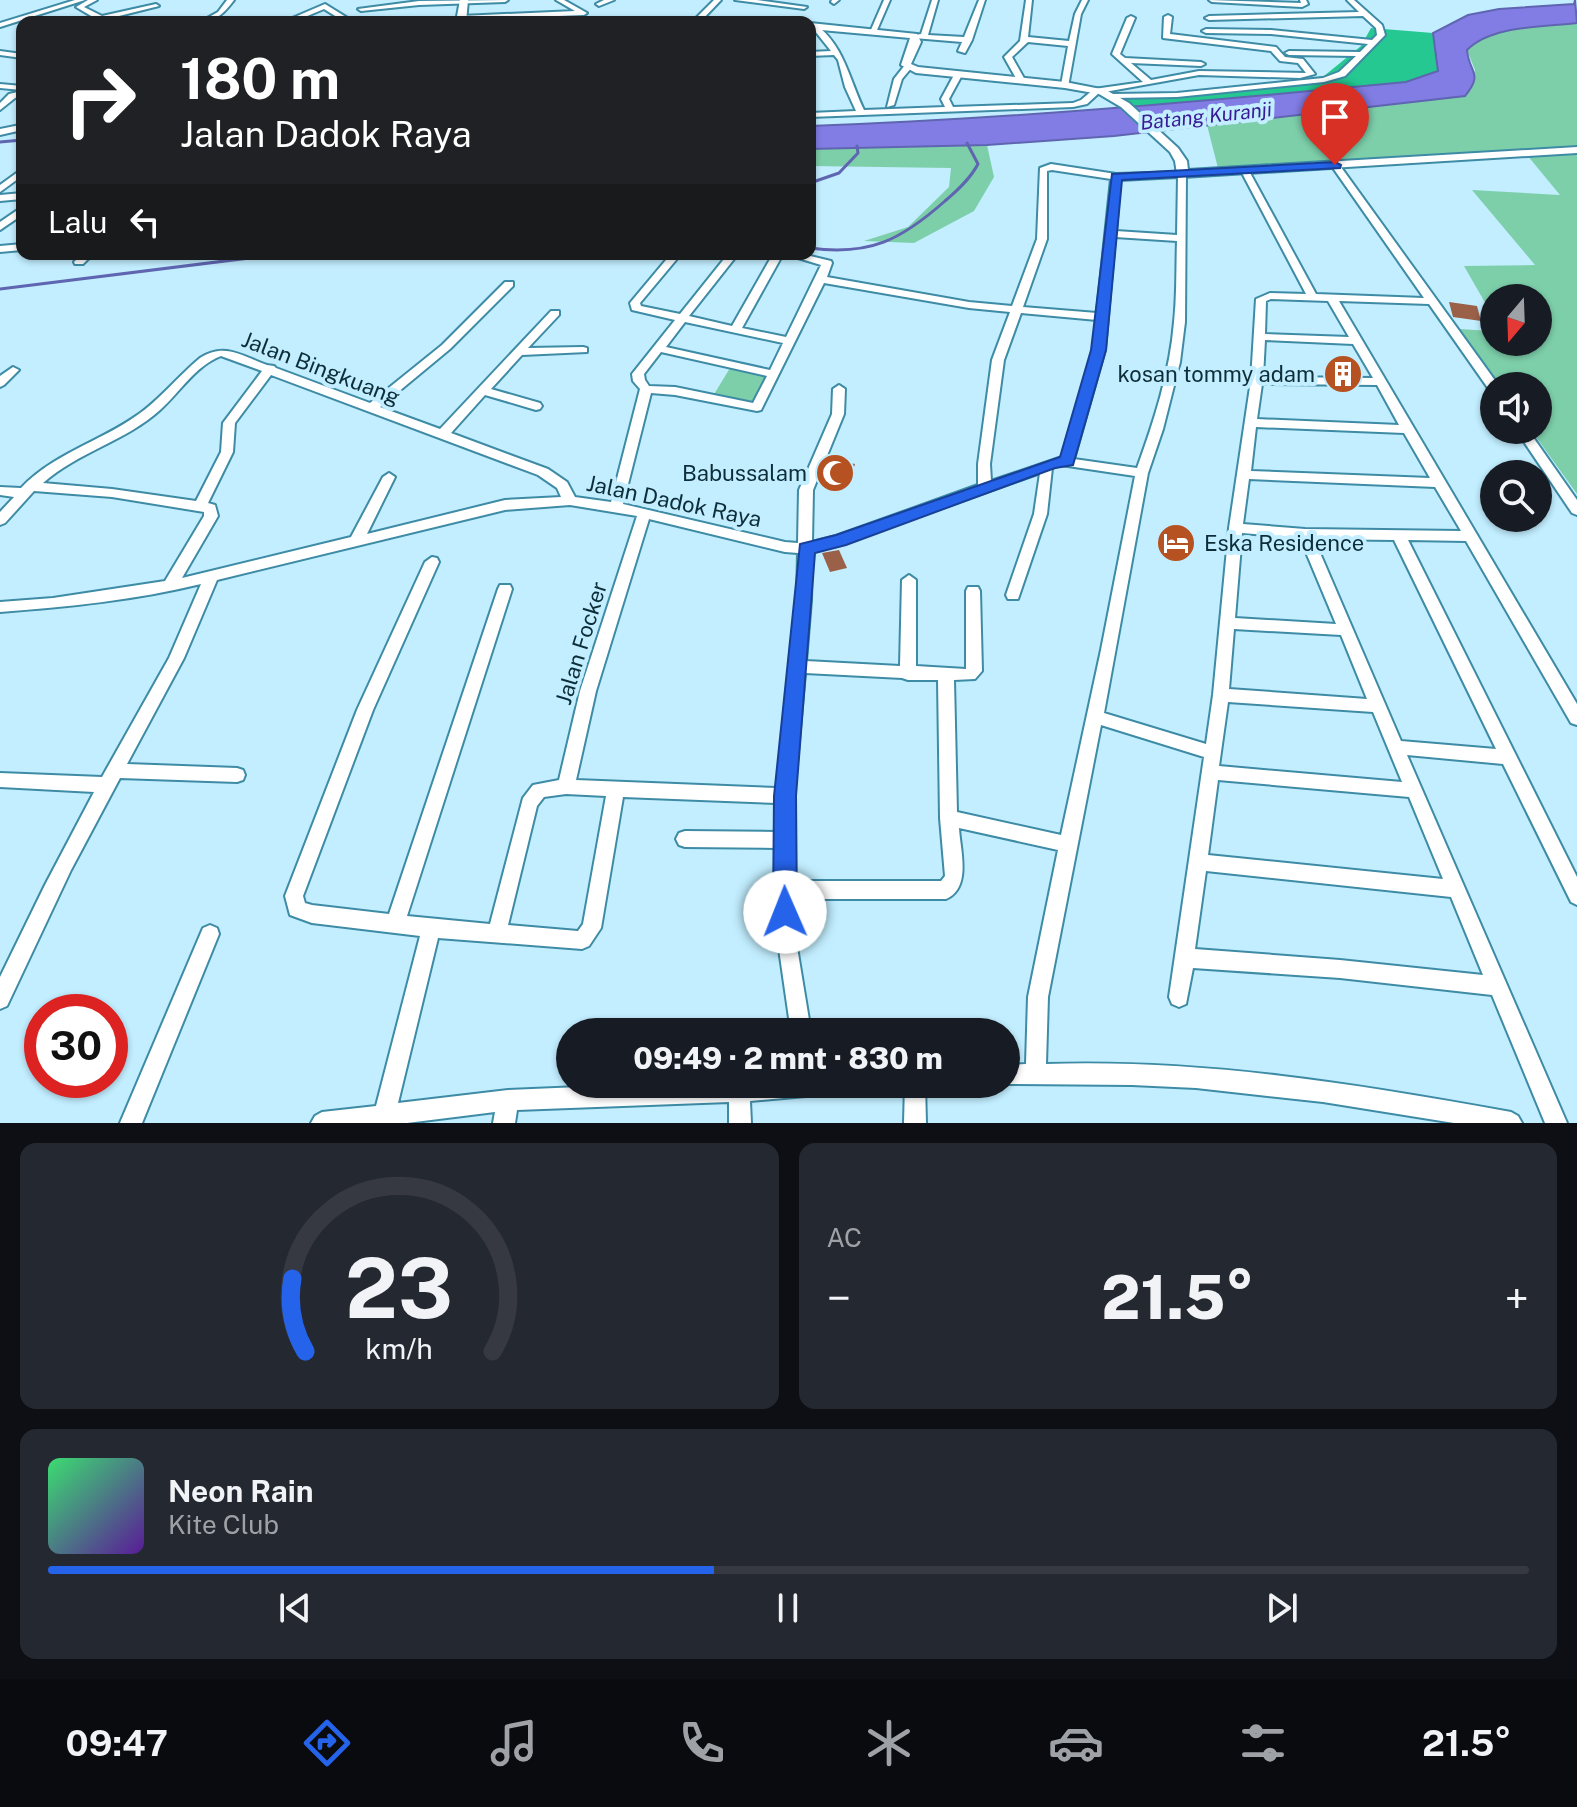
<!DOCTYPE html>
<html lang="id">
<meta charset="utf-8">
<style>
:root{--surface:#171b24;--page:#242831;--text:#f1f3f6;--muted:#9ea1a6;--line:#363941;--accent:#2563eb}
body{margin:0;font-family:"Public Sans",sans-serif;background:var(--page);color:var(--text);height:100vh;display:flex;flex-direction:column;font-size:30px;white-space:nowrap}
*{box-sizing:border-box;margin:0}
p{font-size:26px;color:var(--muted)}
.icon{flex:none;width:44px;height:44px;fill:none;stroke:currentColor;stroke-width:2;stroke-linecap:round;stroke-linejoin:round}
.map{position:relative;height:1123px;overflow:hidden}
.sheet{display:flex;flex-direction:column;gap:20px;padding:20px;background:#0d0f14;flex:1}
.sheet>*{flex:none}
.guide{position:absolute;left:16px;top:16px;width:800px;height:244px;border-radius:16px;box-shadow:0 2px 6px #0004;background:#202124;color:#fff;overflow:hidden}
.needle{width:52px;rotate:199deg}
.tools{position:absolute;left:1480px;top:284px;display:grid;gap:16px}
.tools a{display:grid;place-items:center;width:72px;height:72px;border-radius:50%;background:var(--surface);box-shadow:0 2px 6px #0004;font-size:40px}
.speed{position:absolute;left:24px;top:994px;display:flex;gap:16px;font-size:40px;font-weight:700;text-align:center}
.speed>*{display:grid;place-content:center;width:104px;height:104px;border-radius:50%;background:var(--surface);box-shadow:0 2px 6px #0004;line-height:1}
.speed .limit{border:12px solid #d22;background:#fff;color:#111}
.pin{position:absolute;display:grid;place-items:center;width:68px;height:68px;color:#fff;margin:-82px -34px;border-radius:50% 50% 50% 0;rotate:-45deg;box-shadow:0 0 8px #0007}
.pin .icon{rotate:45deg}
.me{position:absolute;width:88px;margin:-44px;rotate:359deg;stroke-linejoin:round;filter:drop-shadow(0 0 6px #0008)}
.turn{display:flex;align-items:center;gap:28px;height:168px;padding:0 32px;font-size:36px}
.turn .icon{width:104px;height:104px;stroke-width:2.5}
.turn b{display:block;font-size:56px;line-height:68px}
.then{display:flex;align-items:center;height:76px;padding:0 32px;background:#0003;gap:16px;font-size:30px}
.big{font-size:60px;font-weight:800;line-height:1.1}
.sheet .card{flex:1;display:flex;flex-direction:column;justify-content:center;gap:12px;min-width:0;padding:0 28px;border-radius:16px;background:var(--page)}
.sheet .dial{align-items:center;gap:0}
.dial svg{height:208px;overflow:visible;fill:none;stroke:var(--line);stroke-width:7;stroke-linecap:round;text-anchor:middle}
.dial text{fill:var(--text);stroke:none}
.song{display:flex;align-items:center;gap:24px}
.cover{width:96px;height:96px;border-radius:12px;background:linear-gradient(135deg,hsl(140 70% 55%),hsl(270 70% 35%))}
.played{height:8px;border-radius:4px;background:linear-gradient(90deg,var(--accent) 45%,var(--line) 45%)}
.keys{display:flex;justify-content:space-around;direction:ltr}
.heat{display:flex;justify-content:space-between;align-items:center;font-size:44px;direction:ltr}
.sheet .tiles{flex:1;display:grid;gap:20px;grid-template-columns:1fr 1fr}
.card:last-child{grid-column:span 2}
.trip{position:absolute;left:556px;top:1018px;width:464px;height:80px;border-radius:40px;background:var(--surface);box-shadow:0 2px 6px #0004;font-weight:800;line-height:80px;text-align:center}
.tabs{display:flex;height:128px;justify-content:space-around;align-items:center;background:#090b0e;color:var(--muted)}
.tabs .icon{width:56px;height:56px}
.tabs .active{color:var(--accent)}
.tabs b{font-size:36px;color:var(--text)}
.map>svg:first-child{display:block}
.green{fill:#7dcfaa;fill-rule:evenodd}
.forest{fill:#24c890}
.water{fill:#827de4;stroke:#5f65b1;stroke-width:2}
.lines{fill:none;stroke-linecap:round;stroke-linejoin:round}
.stream{stroke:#5f65b1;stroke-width:3}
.building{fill:#9a6048}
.minor-casing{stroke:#3e8ba5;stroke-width:4}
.tertiary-casing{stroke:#3e8ba5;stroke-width:4}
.minor{fill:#fff;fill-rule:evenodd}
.tertiary{fill:#fff;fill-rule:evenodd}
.route{fill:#2563eb;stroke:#184099;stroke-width:2}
.labels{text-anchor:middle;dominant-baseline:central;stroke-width:8;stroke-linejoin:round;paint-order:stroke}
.far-water-label{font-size:20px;font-style:italic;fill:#391b95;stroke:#c2eeff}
.street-label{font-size:22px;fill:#0d2e39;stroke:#c2eeff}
.poi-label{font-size:22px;fill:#0d2e39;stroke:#c2eeff;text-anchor:end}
</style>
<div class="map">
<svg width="1577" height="1123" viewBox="0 0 1577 1123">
<rect width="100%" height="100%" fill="#c2eeff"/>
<g class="green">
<path d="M1577,23V494L1531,430H1538V386H1500L1460,329L1490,331L1487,306L1464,266L1535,265L1472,190L1560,195L1527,155L1339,168L1219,172L1207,125L1465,96L1475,70L1467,50C1491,25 1544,27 1577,23ZM1494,298H1538V342H1494Z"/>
<polygon points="987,145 994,177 974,211 914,243 864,241 908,227 949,187 951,168 810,166 810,149"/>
<polygon points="730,368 769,376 752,404 713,396"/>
</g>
<polygon class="forest" points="1371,28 1433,33 1439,71 1406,82 1135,108 1120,97 1223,89 1324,76 1361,46"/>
<path class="water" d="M1575,0L1577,23C1544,27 1491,25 1467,50C1469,73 1484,73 1465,96L1114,136L987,145L810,149V126C1009,119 1207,101 1406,82L1438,71L1433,33L1468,15L1499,9L1574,4Z"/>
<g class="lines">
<g class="stream">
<polyline points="0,142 22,140"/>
<polyline points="810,183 839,173 858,153 857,146"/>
<path d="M810,248C870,256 901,240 945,201C958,190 970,179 978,164L967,143"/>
<polyline points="0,289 281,254"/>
</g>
</g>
<g class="building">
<polygon points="1449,302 1477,306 1481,321 1453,317"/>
<polygon points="829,459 855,464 847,488 819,483"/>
<polygon points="839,550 847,568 830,572 822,553"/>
</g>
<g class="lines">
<g class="minor-casing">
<g id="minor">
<polygon points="75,0 85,0 0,27 0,23"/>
<polygon points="88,0 97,0 84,7 102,16 156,4 159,6 107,19 111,22 98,20 76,7"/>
<path d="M227,0H234C225,12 216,22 200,22L218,12Z"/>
<polygon points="508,0 505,2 419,5 361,11 358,9 419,1"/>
<polygon points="556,0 564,0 587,13 584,15 461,20 457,18 461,16 575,11"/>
<polygon points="604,0 614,0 599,6 596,4"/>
<polygon points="714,0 721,0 700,22 692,22"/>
<polygon points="735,0 757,0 807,7 804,9"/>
<polygon points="832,0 839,0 834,4 831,2"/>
<polygon points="884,0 890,0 877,30 870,32"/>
<polygon points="932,0 938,0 928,35 964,37 979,0 985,0 972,40 965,53 958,51 962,42 914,38 910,36 921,34"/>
<polygon points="1026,0 1032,0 1028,37 1069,41 1075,14 1082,0 1088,0 1081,14 1068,87 1061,85 1068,46 1028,42 1012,57 1025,80 1021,82 1017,80 1004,57 1020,41"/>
<polygon points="1209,0 1301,3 1300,0 1306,0 1308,4 1302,7 1212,2"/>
<polygon points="1347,0 1354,0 1382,25 1385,35 1345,76 1324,82 1177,97 1113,98 1109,96 1113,94 1177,93 1323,78 1339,72 1356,56 1289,55 1285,53 1289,51 1360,52 1368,44 1271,34 1206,33 1202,31 1206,29 1271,30 1372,40 1377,35 1376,28 1363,16 1209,20 1205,18 1209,16 1359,12"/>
<polygon points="325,4 354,22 345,22 324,9 293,22 283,22"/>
<path d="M1168,15L1172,17L1170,34L1276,47L1285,57L1303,59L1315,74L1300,78L1199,75L1099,93L1087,104L1073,107L810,117V113L856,111L845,87L838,60L834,55L810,56V52L831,51L811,26L815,24C844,45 849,79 864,110L945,107L941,99L954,75L958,73L962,75L949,99L953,107L1073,103L1081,100L1094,89L1143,82L1112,54L1127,18L1131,16L1135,18L1120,54L1125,58L1201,62L1205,64L1201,66L1131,63L1151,80L1199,71L1306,73L1298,63L1280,61L1271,51L1163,38L1164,17Z"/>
<polygon points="0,51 22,54 22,58 0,55"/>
<polygon points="905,65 912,67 902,79 894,105 887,107 894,79"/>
<polygon points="0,84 22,86 22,90 0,88"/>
<polygon points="22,91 22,96 15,98 0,110 0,103 9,94"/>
<polygon points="20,125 22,130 0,135 0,129"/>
<path d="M1335,162L1338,163L1499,386H1494V392L1490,391L1429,304L1339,301L1577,704V725L1571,723L1466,541L1408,540L1577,877V905L1571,902L1503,764L1407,755L1567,1123H1545L1492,995L1340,978L1193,968L1186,1004L1179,1007L1172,1004L1169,997L1204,757L1101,725L1048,997L1046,1064C1203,1059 1358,1084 1511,1112L1518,1116L1522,1123H1454L1323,1102L1196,1088L1132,1085L1003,1084H1006V1065L1026,1064L1028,997L1058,850L959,828C960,849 972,888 946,899H795V935L811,1032H791L777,935V848L685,847L679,845L676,839L679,833L685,831L777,832V803L623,797L601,928L589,946L582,949L438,938L398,1103L508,1090L651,1084H838L835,1091L828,1094L750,1101L751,1123H729V1102L517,1110L515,1123H493L495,1112L407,1123H311L315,1116L322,1112L376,1106L420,936L312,923L290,915L285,896L357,710L425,562L432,557L437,558L439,562L373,710L303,896L305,903L312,905L389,914L498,589L500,585H510L512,589L407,916L490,924L523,798L533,785L559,780L580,691L637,516L570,505L505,510L217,580L184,658L127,764L237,768L243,770L245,775L243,780L237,782L120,778L71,870L7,1006L0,1009V977L45,885L94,792L0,787V773L102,777L169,658L201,584C136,600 67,607 0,612V602L53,598L165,581L204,516V512L112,497L34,491L5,523L0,525V512L14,497L0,495V487L21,488C53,454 99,442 136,416C160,400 178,376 200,358C224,342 242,356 267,365L274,366L276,368L370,403L442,345L505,282H513V286L450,349L380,407L440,429L551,311H559V315L528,348L583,347L587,348V352L522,355L491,389L540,403L542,406L540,409L536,410L485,395L451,433L548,469L567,482L575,497L611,502L640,389L633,381L632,374L675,320L632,310L630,303L671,254H681L640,303L641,306L680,314L728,254H738L689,316L732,326L773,254H783L742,328L786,337L821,265L785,254H802L831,261L832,263L827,277L969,302L1012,306L1037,239L1040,168L1051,164L1116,174L1186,172L1185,322L1180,362L1163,429L1148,473L1104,713L1206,744L1213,695L1229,528L1251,380L1256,299L1270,293L1306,294L1241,171L1242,169L1249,171L1316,294L1424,298L1331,165ZM1052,170L1111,179L1097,313L1023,307L1047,239V171ZM1178,177L1177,235L1116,231L1120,180ZM1115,237L1177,241C1176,268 1177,295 1174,322C1170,372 1154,421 1137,468L1074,459L1105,350ZM824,283L969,308L1010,312L992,360L978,464V485L836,536L812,542L813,490L844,414L845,389L839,385L833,389L832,414L799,490L798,543L785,542L623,504L651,393L675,395L757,411L761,410ZM1271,299L1328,301L1349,337L1265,334L1266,301ZM1021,313L1097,320L1093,350L1062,457L991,481L990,464L1004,360ZM685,322L783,343L770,370L666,347ZM1265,340L1353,344L1373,378L1263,377ZM661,352L767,376L753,403L675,387L649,386L645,380L644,374ZM221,356L262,371L223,423L221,452L196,501L112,489L43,483C78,452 126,441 160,410C180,392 195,366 221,356ZM271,375L538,475L557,488L561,497L505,500L367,534L395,477L389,473L383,477L351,537L182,578L218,516L215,505L208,503L233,452L235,423ZM1262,384L1377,385L1399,425L1257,419ZM1256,427L1404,433L1430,478L1251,471ZM1061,465L1135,476L1101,650L1061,835L957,812L954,680L975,679L982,671L980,591L978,587H968L966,591V669L916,666V580L909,575L902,580L900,666L806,661L811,600L812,551L844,543L1040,473L1034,514L1006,595L1008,599H1018L1047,514L1052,468ZM1249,479L1435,487L1461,531L1305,529L1243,524ZM649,519L785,552L798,553L797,600L777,788L576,780L596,691ZM1242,533L1300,538L1336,624L1235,618ZM1314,539L1394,540L1496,749L1401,741ZM1234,629L1341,635L1367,699L1229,689ZM805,673L902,678L908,680H938L940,818L945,876L941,881H795L794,796ZM1228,702L1373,712L1402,782L1219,766ZM1218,780L1409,797L1443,879L1208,855ZM566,794L606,796L583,924L578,931L508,925L537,806L544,797ZM1206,871L1451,897L1483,975L1340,960L1195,949Z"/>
<polygon points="22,169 22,176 0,192 0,185"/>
<polygon points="22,193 22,199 0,201 0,195"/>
<polygon points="22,207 22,215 0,230 0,222"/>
<polygon points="22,244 22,250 0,252 0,246"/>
<polygon points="82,254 93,254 83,264 75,264 74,262"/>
<polygon points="13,367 19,370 4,385 0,387 0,376"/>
<polygon points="1516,430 1528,430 1577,500 1577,515 1572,513"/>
<polygon points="210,925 217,928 219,934 142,1123 120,1123 203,928"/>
<polygon points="905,1084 925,1084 926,1123 904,1123"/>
</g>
</g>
<g class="tertiary-casing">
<g id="tertiary">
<polygon points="460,0 468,0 466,22 456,22"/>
<polygon points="810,23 917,34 921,42 911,64 918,67 1065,82 1106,90 1129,103 1178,148 1187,161 1188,170 1577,147 1577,153 1183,177 1177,174 1175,161 1170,152 1121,107 1099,94 1065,88 916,73 901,65 910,38 810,29"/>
</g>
</g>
<use href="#minor" class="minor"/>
<use href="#tertiary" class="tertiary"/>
</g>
<polygon class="route" points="1335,162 1341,165 1340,168 1122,180 1106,350 1073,465 1055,468 846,545 815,553 796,796 797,912 794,920 785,924 776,920 773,912 774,796 800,544 836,535 1060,457 1091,350 1112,174"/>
<defs>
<g id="building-disc" transform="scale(2)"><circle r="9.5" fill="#b65221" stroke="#c2eeff"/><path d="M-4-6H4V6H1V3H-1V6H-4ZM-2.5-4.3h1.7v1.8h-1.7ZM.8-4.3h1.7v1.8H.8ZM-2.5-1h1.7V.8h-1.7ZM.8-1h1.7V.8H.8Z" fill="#fff"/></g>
<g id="mosque-disc" transform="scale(2)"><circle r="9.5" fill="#b65221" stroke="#c2eeff"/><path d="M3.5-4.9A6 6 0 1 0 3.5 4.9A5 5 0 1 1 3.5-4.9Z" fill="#fff"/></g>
<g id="hotel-disc" transform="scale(2)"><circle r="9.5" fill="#b65221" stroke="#c2eeff"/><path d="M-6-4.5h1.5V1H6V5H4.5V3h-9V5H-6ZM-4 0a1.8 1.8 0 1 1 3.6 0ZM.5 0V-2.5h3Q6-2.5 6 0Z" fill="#fff"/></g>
</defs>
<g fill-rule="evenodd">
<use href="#building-disc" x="1343" y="374"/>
<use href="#mosque-disc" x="835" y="473"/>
<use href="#hotel-disc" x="1176" y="543"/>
</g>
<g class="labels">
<g class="far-water-label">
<text transform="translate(1206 116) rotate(-6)">Batang Kuranji</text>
</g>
<g class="street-label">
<text transform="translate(321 368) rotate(21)">Jalan Bingkuang</text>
<text transform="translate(674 501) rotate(12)">Jalan Dadok Raya</text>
<text transform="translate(581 643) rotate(-73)">Jalan Focker</text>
</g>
<g class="poi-label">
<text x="1315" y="374">kosan tommy adam</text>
<text x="807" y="473">Babussalam</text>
<text x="1204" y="543" text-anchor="start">Eska Residence</text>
</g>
</g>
</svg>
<div class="tools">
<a><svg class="needle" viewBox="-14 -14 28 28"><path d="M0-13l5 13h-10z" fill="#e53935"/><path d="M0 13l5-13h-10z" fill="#9ea1a6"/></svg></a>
<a><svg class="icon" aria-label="sound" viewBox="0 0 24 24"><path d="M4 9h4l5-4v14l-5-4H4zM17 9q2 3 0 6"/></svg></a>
<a><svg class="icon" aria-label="search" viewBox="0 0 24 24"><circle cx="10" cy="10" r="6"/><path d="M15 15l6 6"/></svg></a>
</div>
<div class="speed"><div class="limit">30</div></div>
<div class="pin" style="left:1335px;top:165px;background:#d93025"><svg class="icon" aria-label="arrive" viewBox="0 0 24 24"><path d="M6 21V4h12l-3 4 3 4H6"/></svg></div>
<svg class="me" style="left:785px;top:912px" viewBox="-20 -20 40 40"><circle r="19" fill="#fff"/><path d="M0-13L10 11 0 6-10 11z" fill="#2563eb"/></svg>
<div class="trip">09:49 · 2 mnt · 830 m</div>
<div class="guide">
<div class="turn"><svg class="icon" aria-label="right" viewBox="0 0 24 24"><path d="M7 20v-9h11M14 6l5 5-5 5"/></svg><div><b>180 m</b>Jalan Dadok Raya</div></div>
<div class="then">Lalu<svg class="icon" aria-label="left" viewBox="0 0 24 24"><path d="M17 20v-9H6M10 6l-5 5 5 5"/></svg></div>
</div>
</div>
<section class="sheet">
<div class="tiles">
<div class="card dial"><svg viewBox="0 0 100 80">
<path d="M14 69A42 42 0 1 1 86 69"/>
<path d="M14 69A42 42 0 0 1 9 41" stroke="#2563eb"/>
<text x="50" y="56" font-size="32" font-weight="700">23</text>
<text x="50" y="72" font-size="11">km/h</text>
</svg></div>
<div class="card"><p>AC</p>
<div class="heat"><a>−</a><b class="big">21.5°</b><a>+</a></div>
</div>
<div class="card">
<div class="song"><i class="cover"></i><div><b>Neon Rain</b><p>Kite Club</p></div></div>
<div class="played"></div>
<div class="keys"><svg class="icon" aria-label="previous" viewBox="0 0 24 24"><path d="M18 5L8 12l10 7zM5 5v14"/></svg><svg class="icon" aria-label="pause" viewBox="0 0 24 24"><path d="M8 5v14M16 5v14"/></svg><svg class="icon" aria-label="next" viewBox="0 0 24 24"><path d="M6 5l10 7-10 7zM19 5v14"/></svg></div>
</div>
</div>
</section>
<nav class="tabs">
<b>09:47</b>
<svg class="icon active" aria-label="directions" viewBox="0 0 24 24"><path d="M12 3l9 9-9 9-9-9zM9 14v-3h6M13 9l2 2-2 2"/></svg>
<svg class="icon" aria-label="music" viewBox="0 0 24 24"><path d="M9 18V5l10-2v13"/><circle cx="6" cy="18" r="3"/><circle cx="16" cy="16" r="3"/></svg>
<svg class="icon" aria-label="phone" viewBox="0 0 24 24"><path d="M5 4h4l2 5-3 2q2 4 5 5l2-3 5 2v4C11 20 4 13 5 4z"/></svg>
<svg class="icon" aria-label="climate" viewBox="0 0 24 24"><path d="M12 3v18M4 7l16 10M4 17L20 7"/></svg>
<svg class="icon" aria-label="car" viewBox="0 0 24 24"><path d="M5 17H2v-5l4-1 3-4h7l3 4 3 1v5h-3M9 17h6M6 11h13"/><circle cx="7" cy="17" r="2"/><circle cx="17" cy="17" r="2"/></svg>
<svg class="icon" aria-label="filters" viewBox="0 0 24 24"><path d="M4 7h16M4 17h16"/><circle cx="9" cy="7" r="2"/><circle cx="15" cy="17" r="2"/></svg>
<b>21.5°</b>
</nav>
